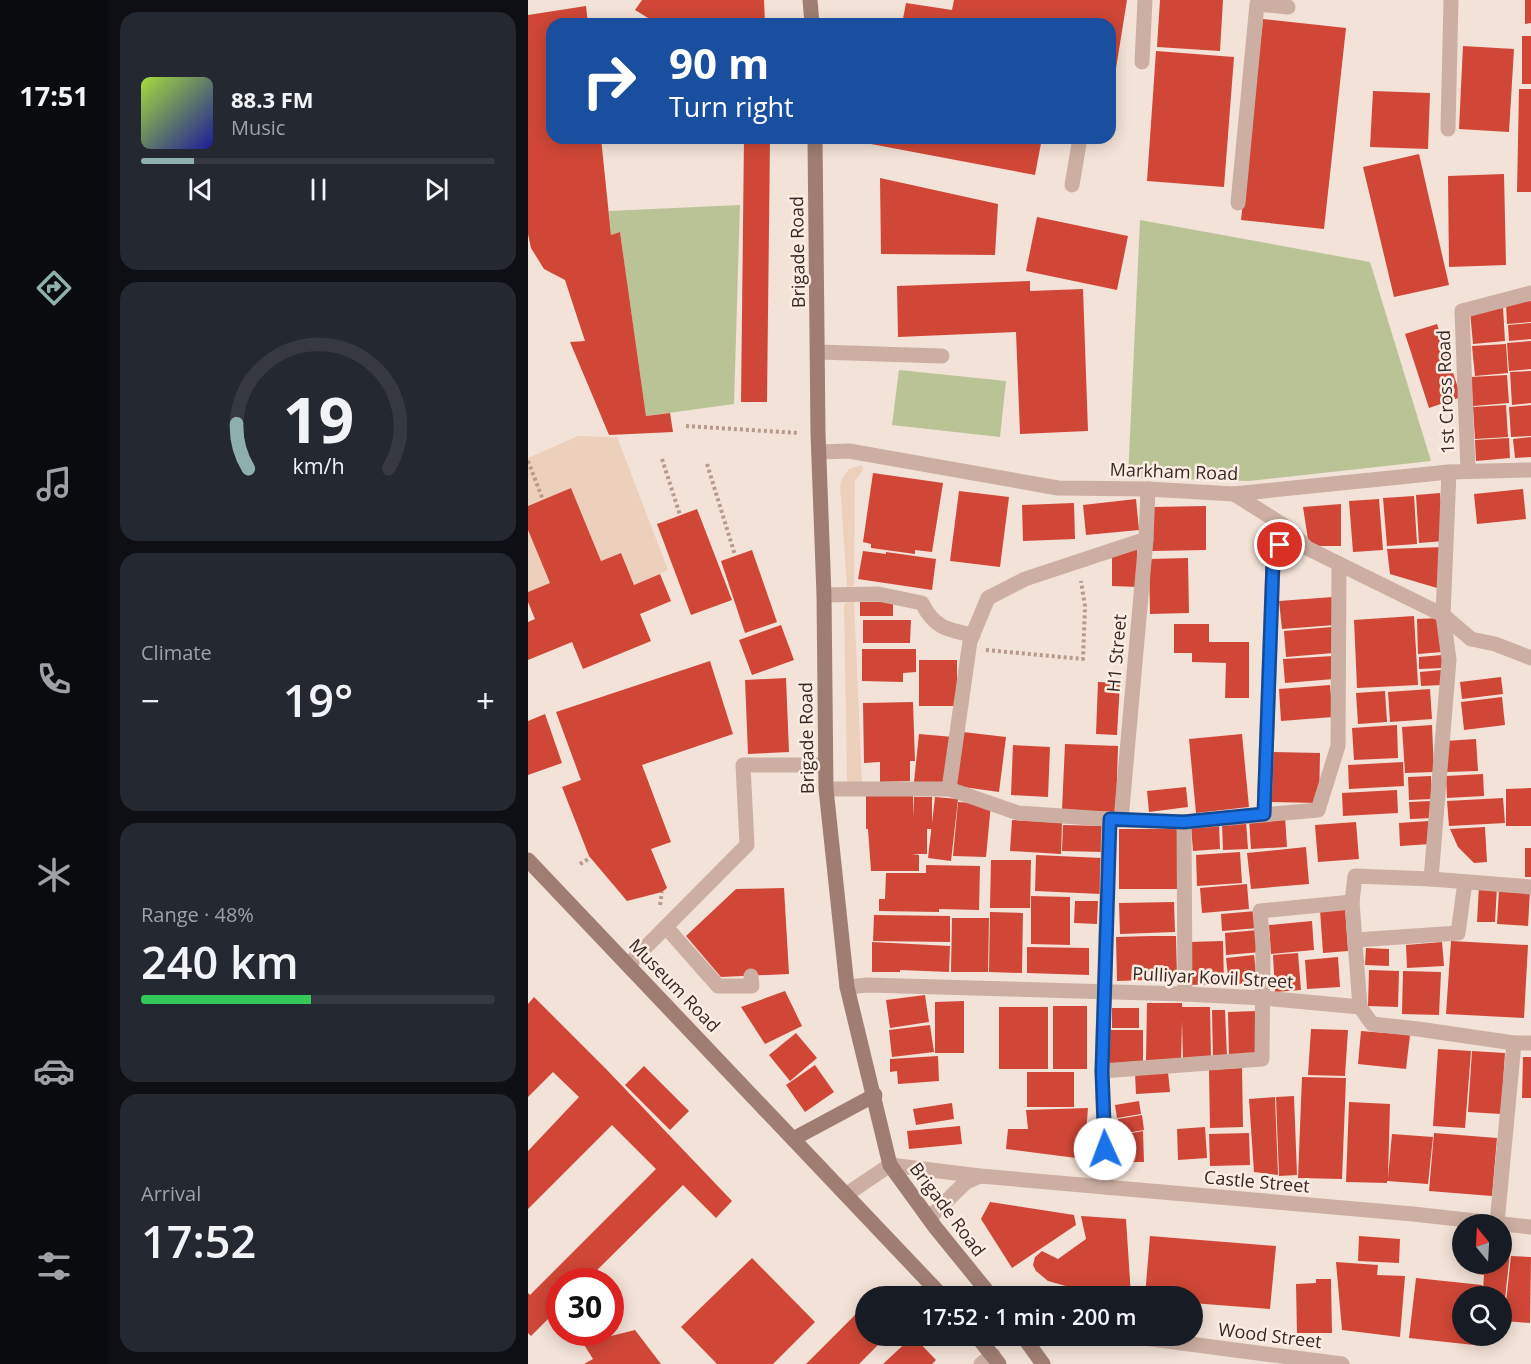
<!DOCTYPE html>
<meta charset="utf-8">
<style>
:root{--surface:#171b24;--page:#242831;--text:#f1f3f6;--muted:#9ea1a6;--line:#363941;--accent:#8faeae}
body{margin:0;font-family:"Open Sans",sans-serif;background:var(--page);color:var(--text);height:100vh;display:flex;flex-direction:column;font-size:22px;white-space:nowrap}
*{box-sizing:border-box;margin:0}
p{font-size:20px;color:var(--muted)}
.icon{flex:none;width:33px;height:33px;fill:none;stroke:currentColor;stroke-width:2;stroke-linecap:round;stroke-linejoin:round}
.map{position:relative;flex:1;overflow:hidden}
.details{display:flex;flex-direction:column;gap:12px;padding:12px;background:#0d0f14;width:420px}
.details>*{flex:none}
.guide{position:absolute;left:18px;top:18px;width:570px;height:126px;border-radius:18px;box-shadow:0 3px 15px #0003;background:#1a4fa0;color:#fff;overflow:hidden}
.needle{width:39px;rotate:342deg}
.controls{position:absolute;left:924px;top:1214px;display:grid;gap:12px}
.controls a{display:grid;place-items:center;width:60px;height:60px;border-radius:50%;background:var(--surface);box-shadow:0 3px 15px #0003;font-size:30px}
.speed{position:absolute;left:18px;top:1268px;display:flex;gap:12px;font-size:30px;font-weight:700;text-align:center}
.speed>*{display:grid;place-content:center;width:78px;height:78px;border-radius:50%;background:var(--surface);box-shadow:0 3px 15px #0003;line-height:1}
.speed .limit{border:9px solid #d22;background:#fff;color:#111}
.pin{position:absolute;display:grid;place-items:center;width:51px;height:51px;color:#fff;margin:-26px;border:3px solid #fff;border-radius:50%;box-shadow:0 2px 6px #0007}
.me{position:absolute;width:66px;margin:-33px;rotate:358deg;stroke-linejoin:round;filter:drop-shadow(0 0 4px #0008)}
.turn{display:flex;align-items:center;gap:21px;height:126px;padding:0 24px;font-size:27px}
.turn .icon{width:78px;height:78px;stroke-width:2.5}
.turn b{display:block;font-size:42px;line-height:51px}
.big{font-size:45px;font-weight:600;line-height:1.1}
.details .widget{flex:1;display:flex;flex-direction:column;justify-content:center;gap:9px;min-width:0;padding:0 21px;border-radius:18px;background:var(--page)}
.details .dial{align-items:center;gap:0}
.dial svg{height:156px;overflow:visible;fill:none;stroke:var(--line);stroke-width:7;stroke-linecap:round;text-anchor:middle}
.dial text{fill:var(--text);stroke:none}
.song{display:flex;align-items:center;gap:18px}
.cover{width:72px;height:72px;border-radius:9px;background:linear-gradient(135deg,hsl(80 70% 55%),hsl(240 70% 35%))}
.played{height:6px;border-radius:3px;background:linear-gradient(90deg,var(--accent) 15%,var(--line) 15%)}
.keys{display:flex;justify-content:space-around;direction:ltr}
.heat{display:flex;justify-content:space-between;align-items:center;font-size:33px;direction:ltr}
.charge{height:9px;border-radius:4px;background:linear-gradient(90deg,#34c759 48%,var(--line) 0)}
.trip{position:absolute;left:327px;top:1286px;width:348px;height:60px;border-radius:30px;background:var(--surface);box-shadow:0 3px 15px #0003;font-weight:600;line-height:60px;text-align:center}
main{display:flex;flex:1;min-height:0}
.tabs{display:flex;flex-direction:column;width:108px;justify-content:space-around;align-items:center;background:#090b0e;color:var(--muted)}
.tabs .icon{width:42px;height:42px}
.tabs .on{color:var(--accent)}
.tabs b{font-size:27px;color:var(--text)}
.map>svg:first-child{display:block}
.green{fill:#bac396}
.plaza{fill:#edd0bc}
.building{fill:#d04737}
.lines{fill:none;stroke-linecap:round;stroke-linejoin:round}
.path{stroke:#b8998c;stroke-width:4;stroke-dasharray:3 3;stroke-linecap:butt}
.lane{stroke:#ccafa2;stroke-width:15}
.street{stroke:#ccafa2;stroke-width:15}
.secondary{stroke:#9f7d73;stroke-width:15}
.route-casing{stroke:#114b97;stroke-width:15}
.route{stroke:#1a73e8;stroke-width:10}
.labels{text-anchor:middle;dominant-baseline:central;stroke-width:5;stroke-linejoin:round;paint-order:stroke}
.street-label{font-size:18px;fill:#362825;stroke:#fbede3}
</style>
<main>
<nav class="tabs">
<b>17:51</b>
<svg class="icon on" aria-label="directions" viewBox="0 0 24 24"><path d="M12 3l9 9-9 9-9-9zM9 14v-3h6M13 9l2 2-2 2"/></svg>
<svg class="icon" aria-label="music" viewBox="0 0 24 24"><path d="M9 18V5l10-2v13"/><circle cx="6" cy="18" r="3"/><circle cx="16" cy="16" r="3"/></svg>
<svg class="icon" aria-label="phone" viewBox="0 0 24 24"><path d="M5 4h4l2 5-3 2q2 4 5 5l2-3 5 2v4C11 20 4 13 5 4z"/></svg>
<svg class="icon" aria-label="climate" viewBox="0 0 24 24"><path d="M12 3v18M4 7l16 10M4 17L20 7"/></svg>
<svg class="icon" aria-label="car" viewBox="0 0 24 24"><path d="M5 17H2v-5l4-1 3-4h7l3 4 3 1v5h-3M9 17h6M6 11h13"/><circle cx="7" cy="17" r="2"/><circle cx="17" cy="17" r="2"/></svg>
<svg class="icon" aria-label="filters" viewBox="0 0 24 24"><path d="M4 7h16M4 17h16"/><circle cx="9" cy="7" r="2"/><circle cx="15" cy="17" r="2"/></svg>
</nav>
<section class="details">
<div class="widget">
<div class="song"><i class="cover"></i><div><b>88.3 FM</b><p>Music</p></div></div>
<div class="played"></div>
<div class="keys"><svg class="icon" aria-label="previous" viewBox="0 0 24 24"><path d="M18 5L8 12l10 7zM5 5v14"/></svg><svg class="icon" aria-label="pause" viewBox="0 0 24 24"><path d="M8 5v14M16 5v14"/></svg><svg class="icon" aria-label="next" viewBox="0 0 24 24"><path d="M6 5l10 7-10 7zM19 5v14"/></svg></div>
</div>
<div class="widget dial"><svg viewBox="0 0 100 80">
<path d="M14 69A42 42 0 1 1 86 69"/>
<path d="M14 69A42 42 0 0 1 8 46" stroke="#8faeae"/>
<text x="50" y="56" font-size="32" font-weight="700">19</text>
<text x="50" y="72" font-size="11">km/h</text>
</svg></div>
<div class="widget"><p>Climate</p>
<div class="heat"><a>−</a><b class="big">19°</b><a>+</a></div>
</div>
<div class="widget"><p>Range · 48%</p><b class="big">240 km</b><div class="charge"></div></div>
<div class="widget"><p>Arrival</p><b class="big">17:52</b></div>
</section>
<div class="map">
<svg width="1003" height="1364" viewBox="0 0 1003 1364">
<rect width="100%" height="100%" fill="#f3e2d7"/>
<g class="green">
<polygon points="212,205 206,404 118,416 92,232 83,235 81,211"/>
<polygon points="612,220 842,262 903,461 721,481 600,478"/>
<polygon points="371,370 478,381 472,437 364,425"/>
</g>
<g class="plaza">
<polygon points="50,436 89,437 140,570 106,585 93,553 73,561 43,488 0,506 0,458"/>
<polygon points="334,465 335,470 327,481 326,586 319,587 312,485 314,479 321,469"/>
<polygon points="0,530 22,583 0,592"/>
<polygon points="326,601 334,784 321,784 319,781 316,605 318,603"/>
</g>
<g class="building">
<polygon points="114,0 236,0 237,24 130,24 107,10"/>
<polygon points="426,0 599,0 584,93 582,92 582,24 374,24 378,3 424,10"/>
<polygon points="632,0 695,0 692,51 629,47"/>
<polygon points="997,0 1003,0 1003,23 997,24"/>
<polygon points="58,6 60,24 24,24 24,138 73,138 83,235 92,232 118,416 142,413 145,432 81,435 42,342 57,341 37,280 16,269 3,248 0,234 0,15"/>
<polygon points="735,19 818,28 796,229 713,220"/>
<rect x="994" y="36" width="9" height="48"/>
<polygon points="935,46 986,49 981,132 931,129"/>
<polygon points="628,51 706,57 696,187 619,181"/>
<polygon points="991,89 1003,89 1003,192 989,192"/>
<polygon points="845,91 902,93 900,149 842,147"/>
<polygon points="216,138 242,138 239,402 213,402"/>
<polygon points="344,138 514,138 507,175 343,144"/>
<polygon points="891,154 921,285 866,297 835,167"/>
<polygon points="976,174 978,265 921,267 920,176"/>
<polygon points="352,178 470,204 467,255 353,254"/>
<polygon points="509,217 600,236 589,290 498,271"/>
<polygon points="502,281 502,291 555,289 560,431 492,434 488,332 370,337 369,286"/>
<polygon points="1003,301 1003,322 979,324 978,303"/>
<polygon points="975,308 977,341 945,344 942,311"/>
<polygon points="1003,323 1003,339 981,341 980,325"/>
<polygon points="909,324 933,397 901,408 877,334"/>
<polygon points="1003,341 1003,369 981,371 979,343"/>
<polygon points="978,344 980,373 947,376 944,346"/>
<polygon points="1003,371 1003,403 984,405 982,372"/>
<polygon points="979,375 981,403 945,406 943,377"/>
<polygon points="978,405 980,437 947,439 945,407"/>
<polygon points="1003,405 1003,436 983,437 981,407"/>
<polygon points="1003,437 1003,457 987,458 985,439"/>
<polygon points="981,438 982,458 948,461 947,440"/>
<polygon points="345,473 415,483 404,552 387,550 387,554 343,548 343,544 335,542"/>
<polygon points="43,488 73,561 93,553 106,585 132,574 143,601 112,614 123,641 55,669 44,642 0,660 0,622 7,619 0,602 0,592 22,583 0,530 0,506"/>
<polygon points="995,489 998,519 949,524 946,494"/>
<polygon points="431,491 481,497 472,567 422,561"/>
<polygon points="912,493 916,541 891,543 888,495"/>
<polygon points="886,496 889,544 859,546 855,498"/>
<polygon points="608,499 611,530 558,535 555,505"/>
<polygon points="851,499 855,550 825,552 821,501"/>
<polygon points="546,503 547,539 495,541 494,505"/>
<polygon points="813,504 813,546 781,546 775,507"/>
<polygon points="678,506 678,550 624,551 624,507"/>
<polygon points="169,509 204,600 163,615 129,524"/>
<polygon points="916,547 909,588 862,574 859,549"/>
<polygon points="609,549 611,587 584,586 584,557"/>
<polygon points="224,550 249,622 217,633 193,561"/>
<polygon points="335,551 358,554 358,552 408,559 404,590 330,579"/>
<polygon points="660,558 661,613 622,614 621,559"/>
<polygon points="805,597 807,625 754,629 751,601"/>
<rect x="332" y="602" width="33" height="14"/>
<polygon points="886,616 890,685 829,688 826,620"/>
<polygon points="912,618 914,652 890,654 889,619"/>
<polygon points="335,620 383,620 382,643 335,643"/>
<polygon points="646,624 681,624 681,642 721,642 721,698 697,698 698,663 664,662 664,653 646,653"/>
<polygon points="253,625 266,660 224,675 211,640"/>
<polygon points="804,627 805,653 758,657 756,631"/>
<polygon points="334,649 388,649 388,672 375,673 375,682 334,681"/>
<polygon points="914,655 915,668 891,669 891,657"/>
<polygon points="805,656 806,679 757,683 755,659"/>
<rect x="391" y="660" width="38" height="46"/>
<polygon points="182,661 205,734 114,765 143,842 123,849 139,888 134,892 99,901 61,856 34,787 53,780 28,712"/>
<polygon points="913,670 914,685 893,686 892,672"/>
<polygon points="973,677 975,694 934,699 932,682"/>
<polygon points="258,678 261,752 220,754 217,680"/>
<polygon points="570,682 592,683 589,735 568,734"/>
<polygon points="802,685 805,717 753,721 751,689"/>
<polygon points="902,689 904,719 862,722 860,692"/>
<polygon points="857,691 859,722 830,724 828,693"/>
<polygon points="974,697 977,725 936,730 933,702"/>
<polygon points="385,702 387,761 382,761 382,781 352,782 352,762 336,763 335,703"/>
<polygon points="17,714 34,763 0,775 0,721"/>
<polygon points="869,725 870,758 826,760 824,728"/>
<polygon points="904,725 906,772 877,773 874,727"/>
<polygon points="435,732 478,737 471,792 428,786"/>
<polygon points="391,734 425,737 419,785 386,782"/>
<polygon points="714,734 721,807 668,813 661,739"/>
<polygon points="948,739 950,771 919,772 917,741"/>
<polygon points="537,744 590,746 588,812 534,810"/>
<polygon points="485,745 522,747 520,797 483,795"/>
<polygon points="745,752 792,753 791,803 743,802"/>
<polygon points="875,762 876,786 821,789 820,765"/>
<polygon points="955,774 956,796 919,798 918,776"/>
<polygon points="903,776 904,799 881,800 880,777"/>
<polygon points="658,787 660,807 621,812 619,791"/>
<polygon points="1003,788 1003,826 978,826 978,789"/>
<polygon points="869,790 870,813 815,816 814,793"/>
<polygon points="338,796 385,796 385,817 386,797 404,797 404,829 399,829 399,854 384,854 391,855 391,871 343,871 340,829 338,829"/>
<polygon points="407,797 430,799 423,861 400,858"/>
<polygon points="975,798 977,823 921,826 919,801"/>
<polygon points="904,801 905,818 882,819 881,802"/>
<polygon points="430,802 463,804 458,857 425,856"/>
<polygon points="757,817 759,847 723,849 721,819"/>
<polygon points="484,820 534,823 533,854 482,851"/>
<polygon points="718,821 720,849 695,850 694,823"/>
<polygon points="901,821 903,844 872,846 871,823"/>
<polygon points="828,822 831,859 790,862 787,825"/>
<polygon points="691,824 692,849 665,851 663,826"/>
<polygon points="535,825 577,826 576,852 534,851"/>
<polygon points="957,827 959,862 946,863 930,847 922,829"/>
<polygon points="591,829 650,829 649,889 591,889"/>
<polygon points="778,847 781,884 723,889 719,853"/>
<rect x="997" y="848" width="6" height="29"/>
<polygon points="712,852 714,883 669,886 668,855"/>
<polygon points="508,855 574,858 573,894 507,891"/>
<polygon points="463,860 503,860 502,908 462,908"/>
<polygon points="398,865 452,866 451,910 411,909 411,912 351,911 351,899 357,899 358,873 398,873"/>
<polygon points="719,884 721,909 674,913 672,888"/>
<polygon points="951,886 969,887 967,922 949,922"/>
<polygon points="256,888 261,974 193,977 158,936 208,889"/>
<polygon points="971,889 1002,890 1000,926 969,924"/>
<polygon points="503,896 542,897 542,945 503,944"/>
<polygon points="547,901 570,901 569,924 546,923"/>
<polygon points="646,902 647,932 592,934 591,903"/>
<polygon points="817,908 820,951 795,953 792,910"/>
<polygon points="728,911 730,928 694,931 693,914"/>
<polygon points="462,912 495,913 494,973 461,972"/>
<polygon points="346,915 422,916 422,942 345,941"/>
<polygon points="424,918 461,918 460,972 423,972"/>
<polygon points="784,921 786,950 743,954 741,925"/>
<polygon points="730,930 733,952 698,955 697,933"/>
<polygon points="623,936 648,936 649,979 589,981 588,937"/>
<polygon points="695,941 696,984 662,985 660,942"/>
<polygon points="923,941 1000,945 996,1018 918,1014"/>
<polygon points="344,942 422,946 421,972 372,970 372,972 344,972"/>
<polygon points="914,942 916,966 879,968 878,945"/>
<polygon points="499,947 561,948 561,975 499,973"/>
<polygon points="838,948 861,949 861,966 837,965"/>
<polygon points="770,953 773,990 747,992 745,955"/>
<polygon points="726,955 729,982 701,985 698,958"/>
<polygon points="810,957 812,987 779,989 777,960"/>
<polygon points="841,970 871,971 870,1007 840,1006"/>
<polygon points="875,971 913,972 911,1015 874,1014"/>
<polygon points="257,991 274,1026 237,1044 213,1007"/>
<polygon points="397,995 401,1022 362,1028 358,1000"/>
<polygon points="6,997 79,1070 204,1201 188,1218 155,1185 58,1281 32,1281 32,1307 3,1336 0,1333 0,1293 2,1295 128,1169 84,1125 0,1209 0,1151 51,1097 25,1072 0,1097 0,1004"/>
<polygon points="436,1001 436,1053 407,1053 407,1002"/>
<polygon points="619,1003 654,1003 654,1007 682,1007 683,1060 655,1061 654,1021 653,1061 618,1061"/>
<rect x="525" y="1006" width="34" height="63"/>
<rect x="471" y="1007" width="49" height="62"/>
<rect x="584" y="1008" width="27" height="20"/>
<polygon points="684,1010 697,1010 699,1057 685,1058"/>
<polygon points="729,1011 730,1056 701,1058 700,1012"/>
<polygon points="402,1025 406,1052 364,1057 361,1030"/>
<polygon points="783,1029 820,1030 817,1076 780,1075"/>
<rect x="580" y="1030" width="35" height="35"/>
<polygon points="833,1031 882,1035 878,1069 830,1064"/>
<polygon points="268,1033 289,1058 262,1081 241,1055"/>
<polygon points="910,1049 943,1051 937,1128 905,1126"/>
<polygon points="944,1051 977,1053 973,1114 940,1112"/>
<polygon points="410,1056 411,1081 370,1084 369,1071 362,1072 362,1059"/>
<polygon points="995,1057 1003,1057 1003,1098 994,1098"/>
<polygon points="287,1065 306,1092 277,1112 258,1085"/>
<polygon points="116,1066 161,1111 142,1130 97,1085"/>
<polygon points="714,1068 715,1127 682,1128 681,1070"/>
<rect x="499" y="1072" width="47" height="35"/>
<polygon points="640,1072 642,1092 608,1094 607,1073"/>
<polygon points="774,1077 818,1078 814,1179 770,1178"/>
<polygon points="766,1096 769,1175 751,1176 748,1097"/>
<polygon points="747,1097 750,1175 726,1172 721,1099"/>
<polygon points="611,1101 613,1114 589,1118 587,1105"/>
<polygon points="821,1102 862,1104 860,1178 864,1134 905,1137 900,1184 859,1181 859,1183 818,1182"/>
<polygon points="424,1103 426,1119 388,1125 385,1109"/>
<polygon points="560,1108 556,1159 478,1149 480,1129 500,1129 498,1110"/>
<polygon points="614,1115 616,1130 592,1134 590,1119"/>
<polygon points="432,1126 434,1144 381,1149 379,1131"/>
<polygon points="677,1127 679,1158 650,1160 649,1129"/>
<polygon points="615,1131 616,1162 589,1162 589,1149 585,1149 587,1136"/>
<polygon points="721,1133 722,1165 682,1166 681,1134"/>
<polygon points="906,1133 969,1138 964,1196 901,1191"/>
<polygon points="462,1202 546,1215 548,1225 484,1268 453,1219"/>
<polygon points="553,1216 598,1219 603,1296 559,1292 520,1281 508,1271 505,1265 507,1257 514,1251 530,1259 558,1239"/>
<polygon points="622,1236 748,1246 742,1309 664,1303 664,1296 617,1296"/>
<polygon points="831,1236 872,1239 871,1263 830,1261"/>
<polygon points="974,1251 982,1252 975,1318 974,1318 974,1296 960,1296 961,1290 955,1289 956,1275 949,1274 949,1263 974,1263"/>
<polygon points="983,1256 1003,1257 1002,1323 976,1321"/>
<polygon points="224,1258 287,1322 245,1364 189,1364 153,1327"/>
<polygon points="808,1262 850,1265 849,1275 877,1276 872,1337 814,1330"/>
<polygon points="888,1278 954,1285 953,1296 934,1296 934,1335 948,1335 946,1345 881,1338"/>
<polygon points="788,1279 803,1279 804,1333 769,1333 768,1284 788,1283"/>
<polygon points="338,1304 338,1335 360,1335 331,1364 278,1364"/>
<polygon points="107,1330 133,1364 56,1364 65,1359 55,1343"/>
<polygon points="385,1336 408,1360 404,1364 355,1364"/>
</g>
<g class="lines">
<g class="path">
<polyline points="158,426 271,433"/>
<polyline points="134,459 152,515"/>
<polyline points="0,461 15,500"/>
<polyline points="179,464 207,555"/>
<polyline points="458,650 555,659 557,606 553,581"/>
<polyline points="52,864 62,858"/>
<polyline points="132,905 134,892"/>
</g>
<g class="lane">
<polyline points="614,62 617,0"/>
<polyline points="544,185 552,138"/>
<polyline points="710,203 729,4 760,7"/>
<polyline points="290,352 414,356"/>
<polyline points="138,927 190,986 224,986 223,976"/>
<polyline points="100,965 219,845 215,765 297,765"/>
</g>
<g class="street">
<polyline points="920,129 923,0"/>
<polyline points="291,452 321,451 530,488 620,489 706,494 921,472 1003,470"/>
<polyline points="940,471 934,311 1003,293"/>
<polyline points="706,494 760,528 779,548 915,615 943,639 967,644 1003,658"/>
<path d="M296,595L350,594L394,603C406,628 420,630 445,635"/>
<polyline points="298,789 421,789 490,813 593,820 656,822 790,810 810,746 811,565"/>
<polyline points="421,789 442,641 460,598 497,579 618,539"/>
<polyline points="736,814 745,562 760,528"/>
<polyline points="593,820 618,539 620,489"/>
<polyline points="656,822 657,994"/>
<polyline points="903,879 921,660 915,615 921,472"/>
<polyline points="828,940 930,933 937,882"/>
<polyline points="319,987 340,985 657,994 735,998 832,1007 844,1024 890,1029 986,1043 1003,1043"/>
<polyline points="832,1007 824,902 827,876 903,879 1003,887"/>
<polyline points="574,1071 734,1059 735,947 732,911 824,902"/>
<polyline points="578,1187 574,1071 581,819"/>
<polyline points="319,1194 362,1165 452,1176 885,1214 1003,1227"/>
<polyline points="401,1218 438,1182 452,1176"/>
<polyline points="969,1223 986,1043"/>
<polyline points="593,1335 814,1364"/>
<polyline points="453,1364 465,1355"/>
</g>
<g class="secondary">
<polyline points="282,0 284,24"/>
<polyline points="287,138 290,433 296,595 298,789 319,987 362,1165 407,1227 463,1296"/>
<polyline points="0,860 414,1296"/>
<polyline points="265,1139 347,1095"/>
<polyline points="448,1335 471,1364"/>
<polyline points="494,1335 515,1364"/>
</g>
</g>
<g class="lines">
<g class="route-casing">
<polyline id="route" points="577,1149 574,1071 582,819 656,822 736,814 745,562 752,545"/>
</g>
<use href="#route" class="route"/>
</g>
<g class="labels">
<g class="street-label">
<text transform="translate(269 252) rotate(-91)">Brigade Road</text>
<text transform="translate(917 392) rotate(-92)">1st Cross Road</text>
<text transform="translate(646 471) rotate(2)">Markham Road</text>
<text transform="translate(588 653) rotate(-85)">H1 Street</text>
<text transform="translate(278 738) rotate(-91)">Brigade Road</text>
<text transform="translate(685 977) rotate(3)">Pulliyar Kovil Street</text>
<text transform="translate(147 985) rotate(46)">Museum Road</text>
<text transform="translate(729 1181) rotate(5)">Castle Street</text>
<text transform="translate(420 1209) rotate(53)">Brigade Road</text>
<text transform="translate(742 1335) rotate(7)">Wood Street</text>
</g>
</g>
</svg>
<div class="controls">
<a><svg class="needle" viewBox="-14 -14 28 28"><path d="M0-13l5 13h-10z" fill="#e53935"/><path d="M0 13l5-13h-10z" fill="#9ea1a6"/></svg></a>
<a><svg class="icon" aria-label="search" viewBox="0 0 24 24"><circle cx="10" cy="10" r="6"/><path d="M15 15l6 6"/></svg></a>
</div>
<div class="speed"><div class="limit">30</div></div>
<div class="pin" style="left:752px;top:545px;background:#d93025"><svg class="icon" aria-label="arrive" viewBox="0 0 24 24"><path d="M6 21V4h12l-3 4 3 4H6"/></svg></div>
<svg class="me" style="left:577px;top:1149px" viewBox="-20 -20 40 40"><circle r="19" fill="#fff"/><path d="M0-13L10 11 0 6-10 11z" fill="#1a73e8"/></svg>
<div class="trip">17:52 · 1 min · 200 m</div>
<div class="guide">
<div class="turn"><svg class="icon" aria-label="right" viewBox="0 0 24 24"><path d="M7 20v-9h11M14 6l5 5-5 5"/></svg><div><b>90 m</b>Turn right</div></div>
</div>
</div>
</main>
